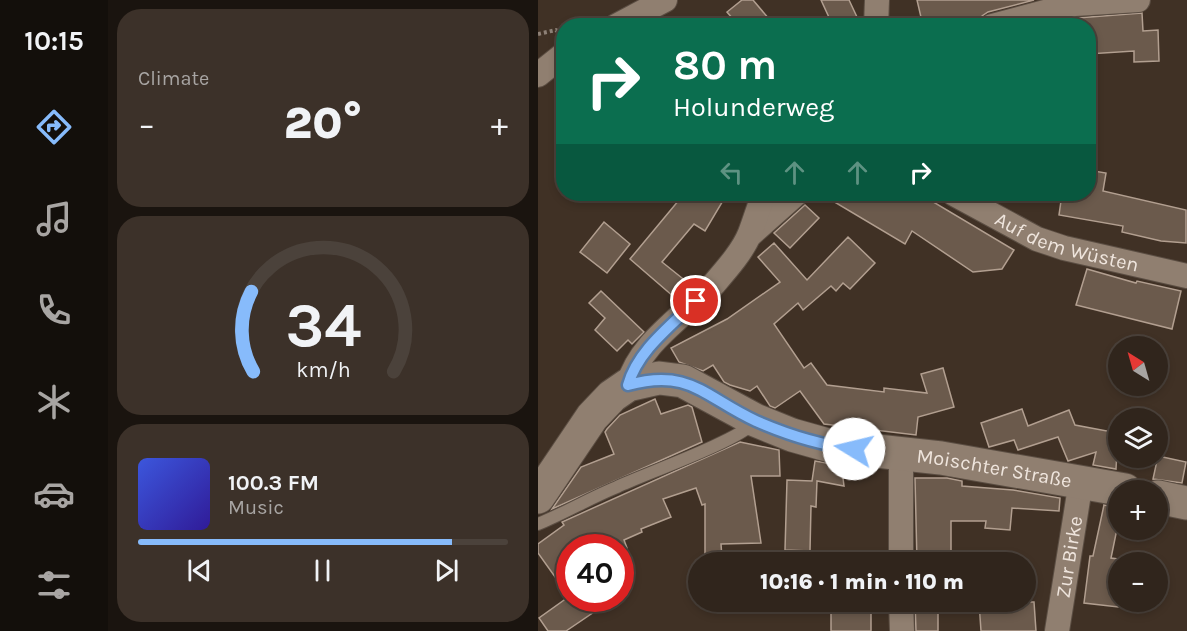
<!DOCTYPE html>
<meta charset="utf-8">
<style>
:root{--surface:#30251c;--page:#3c3129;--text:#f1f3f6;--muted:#a8a5a3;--line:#4b423b;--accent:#87bbfb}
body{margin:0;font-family:Karla,sans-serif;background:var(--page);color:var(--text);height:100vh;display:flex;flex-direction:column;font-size:22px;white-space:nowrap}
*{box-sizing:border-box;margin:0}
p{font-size:20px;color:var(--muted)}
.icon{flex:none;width:33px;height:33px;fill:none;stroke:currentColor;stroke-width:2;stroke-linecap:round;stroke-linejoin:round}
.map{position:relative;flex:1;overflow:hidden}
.drawer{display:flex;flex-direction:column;gap:9px;padding:9px;background:#1a140f;width:430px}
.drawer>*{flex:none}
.guide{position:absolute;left:18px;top:18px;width:540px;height:183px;border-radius:24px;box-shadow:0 3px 9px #0003,0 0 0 2px var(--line);background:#0b6e4f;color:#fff;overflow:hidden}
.needle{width:39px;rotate:323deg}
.tools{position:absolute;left:570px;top:336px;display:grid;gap:12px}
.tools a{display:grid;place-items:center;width:60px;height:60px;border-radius:50%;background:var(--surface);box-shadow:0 3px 9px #0003,0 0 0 2px var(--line);font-size:30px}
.speed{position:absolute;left:18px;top:534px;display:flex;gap:12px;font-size:30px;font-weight:700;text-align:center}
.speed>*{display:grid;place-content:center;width:78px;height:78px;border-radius:50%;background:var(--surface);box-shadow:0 3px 9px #0003,0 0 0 2px var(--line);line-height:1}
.speed .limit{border:9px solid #d22;background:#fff;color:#111}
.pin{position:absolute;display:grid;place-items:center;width:51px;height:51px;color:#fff;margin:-26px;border:3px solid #fff;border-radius:50%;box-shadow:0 2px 6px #0007}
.me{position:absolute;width:66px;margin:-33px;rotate:279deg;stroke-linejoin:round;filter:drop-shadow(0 0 4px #0008)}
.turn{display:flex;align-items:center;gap:21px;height:126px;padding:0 18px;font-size:27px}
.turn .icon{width:78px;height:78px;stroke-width:2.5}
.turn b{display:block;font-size:42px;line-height:51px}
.lanes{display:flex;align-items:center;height:57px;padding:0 18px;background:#0003;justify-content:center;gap:30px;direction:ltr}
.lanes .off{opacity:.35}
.big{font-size:45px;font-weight:800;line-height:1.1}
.drawer .widget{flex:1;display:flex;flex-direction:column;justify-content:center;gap:9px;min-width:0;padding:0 21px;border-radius:24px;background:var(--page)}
.drawer .dial{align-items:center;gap:0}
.dial svg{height:156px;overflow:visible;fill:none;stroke:var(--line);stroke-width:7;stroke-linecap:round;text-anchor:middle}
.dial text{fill:var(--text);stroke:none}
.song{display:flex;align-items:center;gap:18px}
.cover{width:72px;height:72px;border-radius:9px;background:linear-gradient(135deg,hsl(230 70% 55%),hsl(250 70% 35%))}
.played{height:6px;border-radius:3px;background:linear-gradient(90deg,var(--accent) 85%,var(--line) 85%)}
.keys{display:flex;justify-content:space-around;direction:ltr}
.heat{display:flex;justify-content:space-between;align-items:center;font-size:33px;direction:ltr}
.trip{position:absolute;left:150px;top:552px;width:348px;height:60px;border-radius:30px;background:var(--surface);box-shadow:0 3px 9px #0003,0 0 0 2px var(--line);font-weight:800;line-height:60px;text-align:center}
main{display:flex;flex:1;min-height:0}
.dock{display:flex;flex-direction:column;width:108px;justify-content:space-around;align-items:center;background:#130f0b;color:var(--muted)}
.dock .icon{width:42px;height:42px}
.dock .active{color:var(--accent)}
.dock b{font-size:27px;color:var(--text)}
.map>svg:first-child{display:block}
.building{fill:#6b5a4c;stroke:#b29f90;stroke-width:1.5}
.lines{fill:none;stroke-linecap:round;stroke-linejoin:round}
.lane-casing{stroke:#5b4e43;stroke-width:14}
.street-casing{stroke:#5b4e43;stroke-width:26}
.secondary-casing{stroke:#5b4e43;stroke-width:35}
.path{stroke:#8e8177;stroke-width:4;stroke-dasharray:3 3;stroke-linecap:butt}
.lane{stroke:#907f70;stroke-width:12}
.street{stroke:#907f70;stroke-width:24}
.secondary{stroke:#907f70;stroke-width:33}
.route-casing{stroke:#587aa3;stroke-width:15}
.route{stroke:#87bbfb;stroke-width:10}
.labels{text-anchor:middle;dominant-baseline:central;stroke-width:6;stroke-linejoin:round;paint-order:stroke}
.street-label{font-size:20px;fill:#efe5dd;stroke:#36271b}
</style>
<main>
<nav class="dock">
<b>10:15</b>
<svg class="icon active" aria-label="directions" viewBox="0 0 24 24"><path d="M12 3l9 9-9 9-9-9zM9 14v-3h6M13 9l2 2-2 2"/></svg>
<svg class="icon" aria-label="music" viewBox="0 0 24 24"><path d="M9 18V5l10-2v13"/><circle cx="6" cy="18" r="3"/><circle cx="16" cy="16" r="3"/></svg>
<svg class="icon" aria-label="phone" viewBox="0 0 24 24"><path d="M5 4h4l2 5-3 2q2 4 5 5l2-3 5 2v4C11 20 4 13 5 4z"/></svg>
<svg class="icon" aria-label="climate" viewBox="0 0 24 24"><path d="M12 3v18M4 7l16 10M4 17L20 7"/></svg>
<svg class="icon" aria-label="car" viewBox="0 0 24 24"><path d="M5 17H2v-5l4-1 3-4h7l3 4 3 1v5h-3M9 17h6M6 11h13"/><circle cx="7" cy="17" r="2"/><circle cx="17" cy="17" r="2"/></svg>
<svg class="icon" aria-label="filters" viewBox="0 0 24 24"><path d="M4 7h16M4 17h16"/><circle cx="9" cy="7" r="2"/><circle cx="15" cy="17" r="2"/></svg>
</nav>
<section class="drawer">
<div class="widget"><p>Climate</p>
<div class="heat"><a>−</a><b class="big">20°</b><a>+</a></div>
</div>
<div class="widget dial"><svg viewBox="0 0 100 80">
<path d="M14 69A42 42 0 1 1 86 69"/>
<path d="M14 69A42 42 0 0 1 13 28" stroke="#87bbfb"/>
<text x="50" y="56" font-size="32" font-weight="700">34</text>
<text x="50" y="72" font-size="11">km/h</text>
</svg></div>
<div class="widget">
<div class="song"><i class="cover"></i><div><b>100.3 FM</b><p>Music</p></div></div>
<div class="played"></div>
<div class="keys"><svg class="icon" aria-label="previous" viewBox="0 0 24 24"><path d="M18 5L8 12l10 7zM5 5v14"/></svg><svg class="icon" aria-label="pause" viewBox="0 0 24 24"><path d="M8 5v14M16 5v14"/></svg><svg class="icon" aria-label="next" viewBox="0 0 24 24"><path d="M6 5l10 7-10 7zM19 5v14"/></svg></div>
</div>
</section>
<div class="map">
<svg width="649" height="631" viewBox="0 0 649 631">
<rect width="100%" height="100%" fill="#403125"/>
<g class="building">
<polygon points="204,0 215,0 237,26 201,26 189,12"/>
<polygon points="283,0 311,0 319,17 295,26"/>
<polygon points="379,0 496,0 450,12 444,16 440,26 428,26 427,18 385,26"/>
<polygon points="604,13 605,31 620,30 621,61 596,62 596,51 550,54 550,26 512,26 539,18"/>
<polygon points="550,170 568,173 565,191 648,210 648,243 623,241 584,232 585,226 521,215 524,194 550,194"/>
<polygon points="146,194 189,194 167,231 156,224 124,262 149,282 136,297 92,259"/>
<polygon points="283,194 382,194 476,250 464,269 435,272 374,231 367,244"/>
<polygon points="267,205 281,218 252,248 236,233"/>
<polygon points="66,222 92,244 69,273 42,252"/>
<polygon points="310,237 337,263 312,289 305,283 298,291 293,286 265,310 260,303 236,324 266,368 273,363 289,385 346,392 346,388 389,393 383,374 405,368 416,407 380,417 378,435 286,424 262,391 237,408 232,406 219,386 212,391 192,385 186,382 175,365 165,371 141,362 133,348 189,319 242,282 220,257 236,243 269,280"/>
<polygon points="549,269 598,283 599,281 643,291 634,329 538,305"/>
<polygon points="63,291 106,332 94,344 90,340 79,351 57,330 67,318 51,303"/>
<polygon points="117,399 123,414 150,405 154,407 164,442 14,509 43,467 76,454 67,432 69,429 82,415"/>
<polygon points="484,409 490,426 531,410 537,425 580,433 578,469 555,465 558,452 530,461 520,437 480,450 476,440 451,447 443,423"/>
<polygon points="202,442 241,450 242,476 213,476 223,543 183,544 184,558 167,558 167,504 164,505 158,488 125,499 133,517 103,529 104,532 86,540 89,548 32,548 32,598 0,553 0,544 26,525 24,522"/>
<polygon points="620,456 648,462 644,483 615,479"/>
<polygon points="277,461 311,467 310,477 305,478 306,486 279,481 278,507 273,506 272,551 247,550 249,480 274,481"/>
<polygon points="377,478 409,478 424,481 424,486 475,490 522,498 521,511 474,508 472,530 447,528 448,521 413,521 413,562 379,562"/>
<polygon points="566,505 580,508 580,524 573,558 580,559 580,607 546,603 552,556 555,556"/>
<polygon points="29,598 48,598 56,612 28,631 10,631 1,618"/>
<rect x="293" y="602" width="40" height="29"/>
<polygon points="377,602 400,602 400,631 378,631"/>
<polygon points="441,602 496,602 498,631 443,631"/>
</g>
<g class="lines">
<g class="lane-casing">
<path id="lane" d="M0,524C27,513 52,498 79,487C104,475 202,440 215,423"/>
</g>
<g class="street-casing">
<g id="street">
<polyline points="78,26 127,0"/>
<polyline points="338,26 339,0"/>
<polyline points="454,26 537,4 600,0"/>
<polyline points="0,75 26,54"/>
<path id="s1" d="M416,194L499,239L526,248L649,276"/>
<polyline points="213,234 258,194"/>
<path d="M90,385C102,342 146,317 175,285C188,270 205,251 212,233C217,220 221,206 226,194"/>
<polyline points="363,455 363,562"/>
<polyline points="363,602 364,631"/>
<path id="s2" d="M519,631L543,481"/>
</g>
</g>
<g class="secondary-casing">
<g id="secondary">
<path id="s3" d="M0,497L54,417L74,396L90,385L121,378L145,381L217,420L254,435L293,446L403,458L587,490"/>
<polyline points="620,497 649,503"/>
</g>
</g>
<polyline class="path" points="0,34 18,30 20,32"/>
<use href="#lane" class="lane"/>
<use href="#street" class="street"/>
<use href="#secondary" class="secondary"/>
</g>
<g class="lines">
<g class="route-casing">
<path id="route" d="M158,301C133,326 100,350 90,385C152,368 166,397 218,421C250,435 282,445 316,449"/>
</g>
<use href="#route" class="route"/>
</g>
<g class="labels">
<g class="street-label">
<text stroke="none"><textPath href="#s1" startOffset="124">Auf dem Wüsten</textPath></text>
<text stroke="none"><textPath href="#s3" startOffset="528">Moischter Straße</textPath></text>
<text stroke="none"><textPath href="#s2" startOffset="75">Zur Birke</textPath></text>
</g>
</g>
</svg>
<div class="tools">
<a><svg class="needle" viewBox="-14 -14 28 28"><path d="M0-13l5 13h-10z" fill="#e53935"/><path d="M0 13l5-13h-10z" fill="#a8a5a3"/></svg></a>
<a><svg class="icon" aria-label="layers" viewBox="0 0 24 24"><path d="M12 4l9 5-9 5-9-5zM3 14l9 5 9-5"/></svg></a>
<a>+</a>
<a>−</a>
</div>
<div class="speed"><div class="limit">40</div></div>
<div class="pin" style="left:158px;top:301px;background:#d93025"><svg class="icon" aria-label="arrive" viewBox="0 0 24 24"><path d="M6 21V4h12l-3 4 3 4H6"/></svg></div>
<svg class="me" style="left:316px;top:449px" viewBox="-20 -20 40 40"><circle r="19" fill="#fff"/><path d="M0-13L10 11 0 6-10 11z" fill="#87bbfb"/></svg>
<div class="trip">10:16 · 1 min · 110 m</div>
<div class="guide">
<div class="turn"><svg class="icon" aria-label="right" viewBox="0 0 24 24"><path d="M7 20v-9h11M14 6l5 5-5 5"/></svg><div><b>80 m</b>Holunderweg</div></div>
<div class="lanes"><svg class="icon off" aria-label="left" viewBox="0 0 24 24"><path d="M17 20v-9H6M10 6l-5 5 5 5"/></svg><svg class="icon off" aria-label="ahead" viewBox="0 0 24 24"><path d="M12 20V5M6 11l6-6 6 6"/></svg><svg class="icon off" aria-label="ahead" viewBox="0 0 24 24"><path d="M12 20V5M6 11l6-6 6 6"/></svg><svg class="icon" aria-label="right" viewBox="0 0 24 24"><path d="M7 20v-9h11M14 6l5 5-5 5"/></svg></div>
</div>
</div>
</main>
